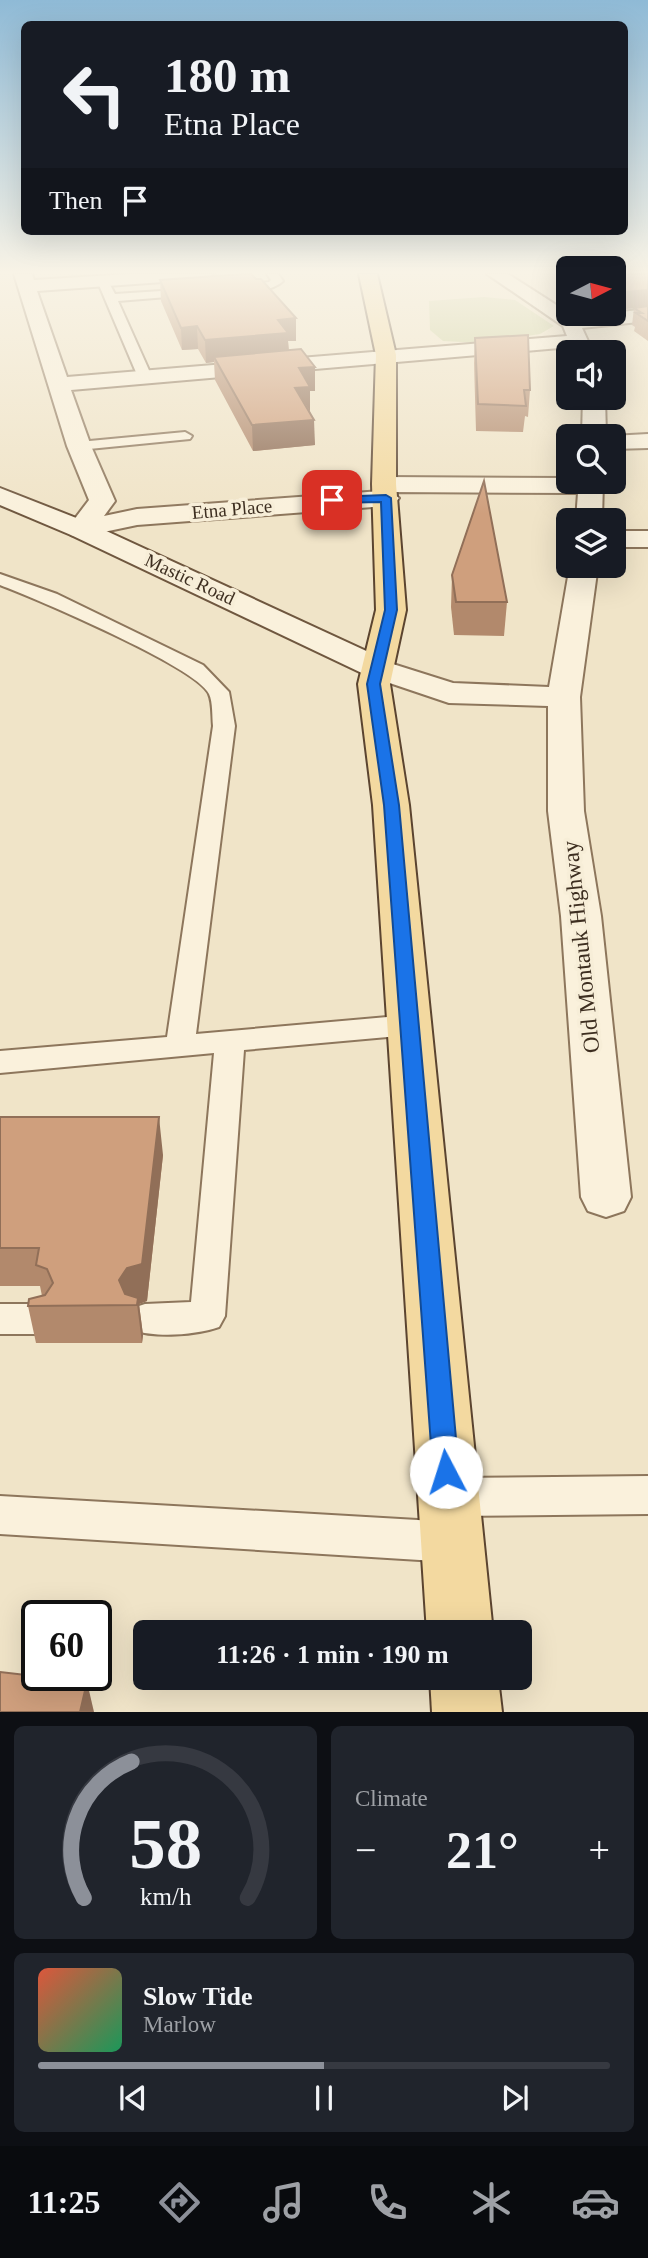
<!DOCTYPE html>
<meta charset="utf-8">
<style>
:root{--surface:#171b24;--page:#20242c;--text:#f1f3f6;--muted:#9ea1a6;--line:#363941;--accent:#8c9099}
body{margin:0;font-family:"Times New Roman",serif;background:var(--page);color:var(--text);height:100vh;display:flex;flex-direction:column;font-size:26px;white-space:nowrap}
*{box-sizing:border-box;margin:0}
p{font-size:23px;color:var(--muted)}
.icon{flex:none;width:38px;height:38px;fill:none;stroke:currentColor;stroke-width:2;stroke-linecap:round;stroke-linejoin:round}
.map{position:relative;height:1712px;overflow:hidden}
.details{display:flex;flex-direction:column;gap:14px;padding:14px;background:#0d0f14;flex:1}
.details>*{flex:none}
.hud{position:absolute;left:21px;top:21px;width:607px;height:214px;border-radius:10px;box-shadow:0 7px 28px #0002;background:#171b24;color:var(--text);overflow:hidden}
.needle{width:46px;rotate:84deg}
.controls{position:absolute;left:556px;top:256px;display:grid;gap:14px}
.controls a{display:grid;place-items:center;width:70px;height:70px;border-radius:10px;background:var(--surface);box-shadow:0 7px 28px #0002;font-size:35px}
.speed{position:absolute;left:21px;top:1600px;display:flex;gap:14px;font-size:35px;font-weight:700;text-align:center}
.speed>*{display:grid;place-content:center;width:91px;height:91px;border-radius:50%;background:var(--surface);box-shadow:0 7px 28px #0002;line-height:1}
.speed .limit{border:4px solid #111;border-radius:10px;background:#fff;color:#111}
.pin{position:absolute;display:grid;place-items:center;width:60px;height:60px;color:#fff;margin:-30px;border-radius:14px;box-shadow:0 4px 10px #0006}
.me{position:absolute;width:77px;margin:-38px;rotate:355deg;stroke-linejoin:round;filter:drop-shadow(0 0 5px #0008)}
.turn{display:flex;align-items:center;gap:24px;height:147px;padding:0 28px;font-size:32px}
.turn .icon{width:91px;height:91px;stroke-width:2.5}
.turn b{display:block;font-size:49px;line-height:60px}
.then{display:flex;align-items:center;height:66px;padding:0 28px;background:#0003;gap:14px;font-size:26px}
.big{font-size:52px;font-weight:700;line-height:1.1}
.details .card{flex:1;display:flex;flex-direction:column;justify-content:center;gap:10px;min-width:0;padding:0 24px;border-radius:10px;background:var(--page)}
.details .dial{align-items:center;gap:0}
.dial svg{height:182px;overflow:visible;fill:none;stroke:var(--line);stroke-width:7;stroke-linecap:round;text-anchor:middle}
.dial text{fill:var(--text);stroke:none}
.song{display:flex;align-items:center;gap:21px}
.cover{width:84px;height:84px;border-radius:10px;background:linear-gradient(135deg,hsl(10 70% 55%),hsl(150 70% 35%))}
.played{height:7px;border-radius:4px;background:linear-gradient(90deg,var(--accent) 50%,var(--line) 50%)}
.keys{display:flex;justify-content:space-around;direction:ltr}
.heat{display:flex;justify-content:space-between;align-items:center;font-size:38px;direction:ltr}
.details .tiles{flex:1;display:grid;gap:14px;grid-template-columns:1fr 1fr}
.card:last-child{grid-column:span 2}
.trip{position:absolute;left:133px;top:1620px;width:399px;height:70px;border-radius:10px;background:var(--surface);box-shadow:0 7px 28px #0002;font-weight:700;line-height:70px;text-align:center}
.tab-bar{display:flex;height:112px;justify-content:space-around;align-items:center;background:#090b0e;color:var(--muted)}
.tab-bar .icon{width:49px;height:49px}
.tab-bar .on{color:var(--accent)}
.tab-bar b{font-size:32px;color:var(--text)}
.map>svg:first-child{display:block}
.green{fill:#c9cf9b}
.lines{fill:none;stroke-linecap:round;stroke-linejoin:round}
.service-casing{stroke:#8d765c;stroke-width:4}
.minor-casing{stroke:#8d765c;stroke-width:4}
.secondary-casing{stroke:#6f573f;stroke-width:4}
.primary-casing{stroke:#5b4430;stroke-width:4}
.service{fill:#faf1dc;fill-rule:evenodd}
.minor{fill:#faf1dc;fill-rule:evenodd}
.secondary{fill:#faf1dc;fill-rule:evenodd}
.primary{fill:#f3d9a0;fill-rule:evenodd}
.wall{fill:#b2896c}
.shaded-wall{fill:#916f58}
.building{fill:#cf9f7d;stroke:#916f58;stroke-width:2}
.route{fill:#1a73e8;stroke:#114b97;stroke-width:2}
.labels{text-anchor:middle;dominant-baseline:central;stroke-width:7;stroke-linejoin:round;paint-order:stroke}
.far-street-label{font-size:19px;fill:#3d2e20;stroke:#f7eed8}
.street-label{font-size:23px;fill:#3d2e20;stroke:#f7eed8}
</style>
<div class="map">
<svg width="648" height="1712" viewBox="0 0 648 1712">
<rect width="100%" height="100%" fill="#f0e4c8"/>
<polygon class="green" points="484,297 515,300 554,326 540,334 481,343 443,341 430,330 429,301"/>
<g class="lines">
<g class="service-casing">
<g id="service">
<path d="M267,274H278L283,281C273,291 241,296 229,289L235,286L269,282L271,280Z"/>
<polygon points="105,282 109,283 115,294 192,289 198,292 192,295 118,301 152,377 150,380 145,381 138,377 99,285"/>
<polygon points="185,432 192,436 190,439 79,450 72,446 79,442"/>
<path d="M0,574L57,594L203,665L229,692L235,726L196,1034L410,1015L420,1018L424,1025L420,1032L410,1035L244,1050L225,1316L219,1327C196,1335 156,1338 133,1330L127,1319L133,1308L145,1304L191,1302L214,1053L0,1073V1051L167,1037L213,726C212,717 213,702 209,694C197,667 34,598 0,585Z"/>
<polygon points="0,1304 40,1304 52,1308 58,1319 52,1330 40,1334 0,1334"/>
<polygon points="648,1476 648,1514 448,1516 434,1510 428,1497 434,1484 448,1478"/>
<polygon points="0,1496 452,1522 466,1528 472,1542 466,1556 452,1562 0,1534"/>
</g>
</g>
<g class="minor-casing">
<g id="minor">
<polygon points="14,274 32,274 34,280 129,274 214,274 205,279 37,291 67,377 567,336 563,326 487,274 508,274 575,317 648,309 648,321 582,328 593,352 573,352 571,347 71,390 91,446 115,501 104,516 137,509 381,491 375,489 372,484 375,479 384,477 569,478 569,481 603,481 602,520 576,520 578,493 391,492 399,498 395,503 386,506 137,525 80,537 71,535 67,529 89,500 67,446"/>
<polygon points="583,397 605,397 606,436 582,436"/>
<polygon points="648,434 648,448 614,449 614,436 611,436"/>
<rect x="614" y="531" width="34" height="16"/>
<polygon points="570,565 598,565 580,697 584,811 601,916 631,1197 624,1211 606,1217 588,1211 581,1197 561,916 548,811 548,706 449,703 366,675 361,668 366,661 377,659 453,683 549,687"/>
</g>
</g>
<g class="secondary-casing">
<polygon id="secondary" points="0,488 89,523 388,661 393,668 388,675 377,677 366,675 71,535 0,505"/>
</g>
<g class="primary-casing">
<g id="primary">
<polygon points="359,274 377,274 396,355 396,484 406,610 390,684 409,805 493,1633 427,1633 373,805 358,684 376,610 372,484 376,355"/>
<polygon points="430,1678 498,1678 502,1712 432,1712"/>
</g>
</g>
<use href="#service" class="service"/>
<use href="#minor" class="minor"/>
<use href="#secondary" class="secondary"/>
<use href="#primary" class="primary"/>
</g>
<g class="wall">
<polygon points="558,274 569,274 569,282"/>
<polygon points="614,274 648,274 648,341 634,331 635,327 632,325 634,308 614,310"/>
<polygon points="160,280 296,341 288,341 289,350 315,391 310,391 310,411 315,445 253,451 215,380 214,362 206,363 198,349 182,350 161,301"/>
<polygon points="475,338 530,390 528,417 525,416 523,432 476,431 474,363"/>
<polygon points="452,575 507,602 504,636 454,635 451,607"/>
<polygon points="0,1117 163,1155 147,1301 139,1304 143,1335 142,1343 36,1343 28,1306 42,1296 40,1286 0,1286"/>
</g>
<g class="shaded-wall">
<polygon points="648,290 648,307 614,310 614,293"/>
<polygon points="296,318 296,341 288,341 289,356 214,357 214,362 206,363 205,340 278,320"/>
<polygon points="197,326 198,349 182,350 181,328"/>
<polygon points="315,367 315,391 310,391 310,411 295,388 299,368"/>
<polygon points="314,420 315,445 253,451 252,425"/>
<polygon points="159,1117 163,1155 147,1301 139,1304 143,1335 142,1343 137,1304 123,1305 119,1280"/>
<polygon points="87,1682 94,1712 80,1712"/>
</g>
<g class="building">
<polygon points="243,274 251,274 256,279 261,279 296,318 278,320 288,333 205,340 197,326 181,328 160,280"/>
<polygon points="614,274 648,274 648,290 614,293"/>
<polygon points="648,306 648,321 636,313 642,313 634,308"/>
<polygon points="528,335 530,390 524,390 526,406 478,404 475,338"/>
<polygon points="301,349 315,367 299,368 310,387 295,388 314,420 252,425 214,357"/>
<polygon points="484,481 507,602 456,602 452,575"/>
<polygon points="0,1117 159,1117 142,1264 127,1268 119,1280 125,1294 138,1298 137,1305 28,1306 29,1299 45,1295 53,1283 47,1269 36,1265 39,1248 0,1248"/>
<polygon points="0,1672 87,1682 80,1712 0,1712"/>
</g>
<linearGradient id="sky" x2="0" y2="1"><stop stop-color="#8fbad6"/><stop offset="0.53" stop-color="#f8f3e6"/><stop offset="1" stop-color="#f8f3e6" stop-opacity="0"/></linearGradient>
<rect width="648" height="514" fill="url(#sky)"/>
<polygon class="route" points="386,495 391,498 397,610 380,684 399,805 459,1472 455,1480 446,1484 437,1480 433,1472 384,805 367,684 385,610 381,502 332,503 327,500 332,497"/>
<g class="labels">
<g class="far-street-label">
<text transform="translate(232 509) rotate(-5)">Etna Place</text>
<text transform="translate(190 579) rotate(25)">Mastic Road</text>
</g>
<g class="street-label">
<text transform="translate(581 947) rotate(-96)">Old Montauk Highway</text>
</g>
</g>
</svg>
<div class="controls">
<a><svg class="needle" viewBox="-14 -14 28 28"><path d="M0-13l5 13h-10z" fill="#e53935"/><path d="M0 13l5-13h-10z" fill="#9ea1a6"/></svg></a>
<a><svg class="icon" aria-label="sound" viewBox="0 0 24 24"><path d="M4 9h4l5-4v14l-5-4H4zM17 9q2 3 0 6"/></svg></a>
<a><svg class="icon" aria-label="search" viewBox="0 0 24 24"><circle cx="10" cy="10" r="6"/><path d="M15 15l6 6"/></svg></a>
<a><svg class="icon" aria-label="layers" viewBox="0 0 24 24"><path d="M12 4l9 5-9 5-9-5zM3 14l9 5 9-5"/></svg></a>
</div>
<div class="speed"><div class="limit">60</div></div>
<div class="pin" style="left:332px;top:500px;background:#d93025"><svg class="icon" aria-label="arrive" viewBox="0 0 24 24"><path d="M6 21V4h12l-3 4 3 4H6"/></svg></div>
<svg class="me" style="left:446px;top:1472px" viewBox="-20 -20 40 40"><circle r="19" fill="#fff"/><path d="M0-13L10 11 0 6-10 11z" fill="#1a73e8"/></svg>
<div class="trip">11:26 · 1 min · 190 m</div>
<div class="hud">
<div class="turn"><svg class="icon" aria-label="left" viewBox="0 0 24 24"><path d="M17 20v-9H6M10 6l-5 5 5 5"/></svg><div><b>180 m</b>Etna Place</div></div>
<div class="then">Then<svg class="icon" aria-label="arrive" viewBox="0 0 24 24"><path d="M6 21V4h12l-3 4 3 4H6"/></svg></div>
</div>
</div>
<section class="details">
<div class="tiles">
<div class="card dial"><svg viewBox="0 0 100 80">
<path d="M14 69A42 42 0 1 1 86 69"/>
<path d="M14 69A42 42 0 0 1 35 9" stroke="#8c9099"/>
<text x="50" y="56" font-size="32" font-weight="700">58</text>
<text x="50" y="72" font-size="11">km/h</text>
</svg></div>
<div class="card"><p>Climate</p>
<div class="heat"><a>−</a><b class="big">21°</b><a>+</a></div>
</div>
<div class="card">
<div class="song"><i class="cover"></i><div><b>Slow Tide</b><p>Marlow</p></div></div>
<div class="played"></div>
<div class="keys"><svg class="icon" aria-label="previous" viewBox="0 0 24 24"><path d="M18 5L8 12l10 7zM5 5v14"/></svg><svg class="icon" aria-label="pause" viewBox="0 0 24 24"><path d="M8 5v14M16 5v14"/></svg><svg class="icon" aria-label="next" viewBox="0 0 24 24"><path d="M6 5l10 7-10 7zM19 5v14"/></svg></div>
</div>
</div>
</section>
<nav class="tab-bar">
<b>11:25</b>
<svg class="icon on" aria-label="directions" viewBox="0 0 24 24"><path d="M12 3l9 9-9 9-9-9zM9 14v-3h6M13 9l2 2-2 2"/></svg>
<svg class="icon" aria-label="music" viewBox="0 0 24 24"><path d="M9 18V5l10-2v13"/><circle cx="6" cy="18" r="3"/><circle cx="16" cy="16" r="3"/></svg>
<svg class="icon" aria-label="phone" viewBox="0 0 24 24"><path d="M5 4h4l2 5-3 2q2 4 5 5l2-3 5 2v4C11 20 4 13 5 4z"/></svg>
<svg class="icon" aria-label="climate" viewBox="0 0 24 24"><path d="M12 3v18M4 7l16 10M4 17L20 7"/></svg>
<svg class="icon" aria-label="car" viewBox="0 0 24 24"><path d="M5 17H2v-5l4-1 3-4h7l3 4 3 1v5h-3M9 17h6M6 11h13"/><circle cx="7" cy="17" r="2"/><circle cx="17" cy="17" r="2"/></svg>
</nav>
